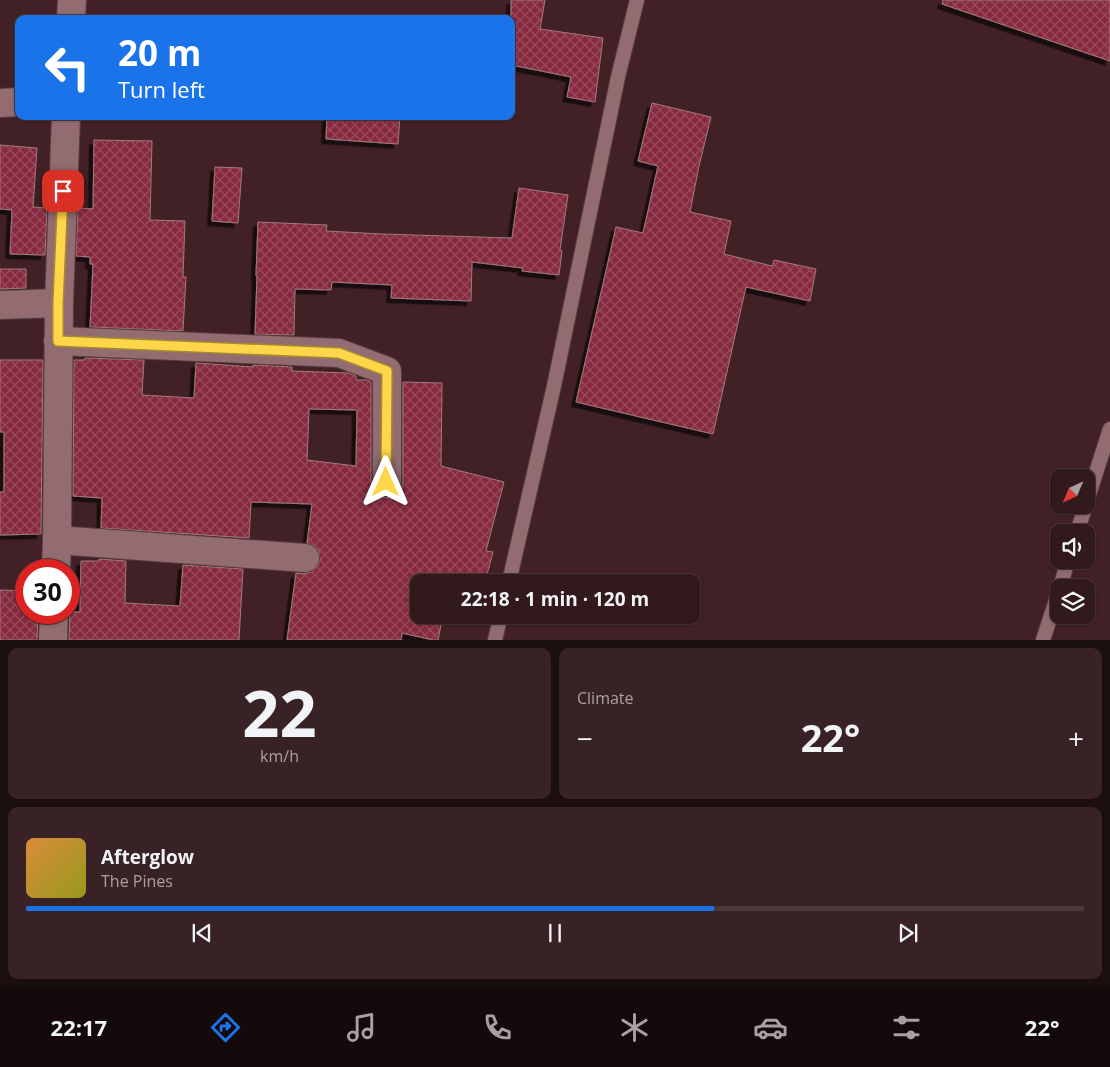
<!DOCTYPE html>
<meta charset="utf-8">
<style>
:root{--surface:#31191c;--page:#392225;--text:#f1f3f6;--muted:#a8a0a3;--line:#4c383b;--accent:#1a73e8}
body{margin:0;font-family:"Open Sans",sans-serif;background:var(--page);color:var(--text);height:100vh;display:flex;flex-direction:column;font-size:19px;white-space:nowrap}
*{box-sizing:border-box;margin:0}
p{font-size:16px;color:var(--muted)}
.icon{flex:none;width:28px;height:28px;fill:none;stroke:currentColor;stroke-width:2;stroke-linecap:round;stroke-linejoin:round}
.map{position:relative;height:640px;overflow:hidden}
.side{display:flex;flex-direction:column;gap:8px;padding:8px;background:#1b0e0f;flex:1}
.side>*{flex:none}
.banner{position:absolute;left:15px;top:15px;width:500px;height:105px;border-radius:10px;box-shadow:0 1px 4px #0004,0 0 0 1px var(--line);background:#1a73e8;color:#fff;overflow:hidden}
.needle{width:32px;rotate:224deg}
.controls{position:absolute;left:1050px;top:469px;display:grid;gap:10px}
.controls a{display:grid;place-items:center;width:45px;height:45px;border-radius:10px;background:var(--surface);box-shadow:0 1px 4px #0004,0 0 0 1px var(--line);font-size:25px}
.speed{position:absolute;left:15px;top:559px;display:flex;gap:10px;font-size:25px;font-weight:700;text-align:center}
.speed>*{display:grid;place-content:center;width:65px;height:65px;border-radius:50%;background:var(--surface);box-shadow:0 1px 4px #0004,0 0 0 1px var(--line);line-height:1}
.speed .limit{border:8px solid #d22;background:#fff;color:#111}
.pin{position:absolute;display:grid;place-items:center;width:42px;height:42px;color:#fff;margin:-21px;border-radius:10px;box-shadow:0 2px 8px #0006}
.me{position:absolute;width:55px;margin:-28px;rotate:0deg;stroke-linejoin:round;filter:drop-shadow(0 0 4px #0008)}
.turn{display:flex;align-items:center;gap:18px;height:105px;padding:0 20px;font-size:22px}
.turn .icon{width:65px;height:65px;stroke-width:2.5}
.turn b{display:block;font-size:35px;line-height:42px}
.big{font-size:38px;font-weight:700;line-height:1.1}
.side .tile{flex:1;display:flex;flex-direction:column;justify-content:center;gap:8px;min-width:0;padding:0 18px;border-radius:10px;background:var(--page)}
.side .dial{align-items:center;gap:0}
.dial b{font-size:65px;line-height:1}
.song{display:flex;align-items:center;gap:15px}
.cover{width:60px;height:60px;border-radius:8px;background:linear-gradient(135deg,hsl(30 70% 55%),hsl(60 70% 35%))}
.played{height:5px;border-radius:2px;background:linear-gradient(90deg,var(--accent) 65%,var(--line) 65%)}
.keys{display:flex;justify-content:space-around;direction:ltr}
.heat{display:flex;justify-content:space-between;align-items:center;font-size:28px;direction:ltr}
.side .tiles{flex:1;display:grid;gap:8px;grid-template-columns:1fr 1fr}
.tile:last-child{grid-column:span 2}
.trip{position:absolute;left:410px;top:574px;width:290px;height:50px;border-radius:10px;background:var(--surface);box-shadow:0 1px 4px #0004,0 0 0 1px var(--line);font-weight:700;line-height:50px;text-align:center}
.dock{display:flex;height:80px;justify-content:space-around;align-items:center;background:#140a0b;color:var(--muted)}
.dock .icon{width:35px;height:35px}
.dock .selected{color:var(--accent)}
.dock b{font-size:22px;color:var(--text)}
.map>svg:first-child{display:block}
.building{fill:url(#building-cross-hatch);stroke:#a07a7d;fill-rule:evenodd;filter:url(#shadow)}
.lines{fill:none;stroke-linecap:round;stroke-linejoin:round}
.lane-casing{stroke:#583d42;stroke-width:16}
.street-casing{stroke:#583d42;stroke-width:30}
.lane{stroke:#926c70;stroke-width:14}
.street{stroke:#926c70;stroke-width:28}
.route-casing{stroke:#a68a30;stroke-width:12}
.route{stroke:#ffd54a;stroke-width:9}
</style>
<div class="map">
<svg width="1110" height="640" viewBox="0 0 1110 640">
<defs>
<pattern id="building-cross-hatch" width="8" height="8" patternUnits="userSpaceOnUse" patternTransform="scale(1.25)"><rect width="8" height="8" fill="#872c3f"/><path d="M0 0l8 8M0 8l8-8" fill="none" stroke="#994a5b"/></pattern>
<filter id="shadow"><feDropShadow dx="-4.5" dy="4.5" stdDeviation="0" flood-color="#0009"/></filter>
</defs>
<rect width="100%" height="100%" fill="#412126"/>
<g class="building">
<polygon points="511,0 545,0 540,29 603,38 595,102 567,97 571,77 511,65"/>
<polygon points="943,0 1110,0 1110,61 942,4"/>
<polygon points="652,103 711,117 699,166 690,212 731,221 724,254 772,266 774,260 816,269 810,301 746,287 713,434 576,402 616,227 643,233 658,166 638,161"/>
<polygon points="327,116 400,116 398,144 326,139"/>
<polygon points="94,140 152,141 150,220 185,221 183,277 186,277 183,331 90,327 93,264 90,264 90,257 76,256 78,208 93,209"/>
<polygon points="0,145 37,148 33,207 47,208 45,255 10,254 12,210 0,209"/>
<polygon points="215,167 242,168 238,223 212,221"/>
<polygon points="519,188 568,195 560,250 562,251 559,275 522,271 523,268 472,262 471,301 391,298 392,285 332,282 331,290 295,289 294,335 255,334 257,276 256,276 258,222 327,225 326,231 382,234 512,238"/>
<polygon points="0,269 26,269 26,288 0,289"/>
<path d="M85,358L144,360L142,395L194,398L196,363L253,367V365L292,367V371L348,373L356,376V380H368L371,382V482L374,490L380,496L387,498L395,495L401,489L403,482V382L442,383L441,466L504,482L486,551L493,552L485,582H419V615H443L438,640H433L402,633L401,640H287L296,573L304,574L312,572L318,566L320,560L319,551L313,545L307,543L312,504L251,502L249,538L101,528L102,498L73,496L74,360H85ZM309,409L357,410L356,466L307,460Z"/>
<polygon points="0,360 43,360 41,534 0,535 0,492 4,492 4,432 0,432"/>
<polygon points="99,559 126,561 125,603 180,606 183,565 243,569 239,640 69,640 70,612 80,612 81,561 99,561"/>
<polygon points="0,590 26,591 26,612 38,612 37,640 0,640"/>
</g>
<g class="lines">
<g class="lane-casing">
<g id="lane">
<polyline points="1086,504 1110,429"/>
<polyline points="1077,532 1086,505"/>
<polyline points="509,582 554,386 618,77 637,0"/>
<polyline points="1060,588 1068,560"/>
<polyline points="495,640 501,615"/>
<polyline points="1043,640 1059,591"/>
</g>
</g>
<g class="street-casing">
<g id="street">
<polyline points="71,19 72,0"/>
<polyline points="0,103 19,102"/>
<polyline points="0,305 59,303"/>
<polyline points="58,341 339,353 387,371 387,482"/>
<polyline points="57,540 305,558"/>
<polyline points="56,570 57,540 59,303 66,116"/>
<polyline points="53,640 54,612"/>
</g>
</g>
<use href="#lane" class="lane"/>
<use href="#street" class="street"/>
</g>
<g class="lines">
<g class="route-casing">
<polyline id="route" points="63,191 58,303 58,341 339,353 387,371 386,482"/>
</g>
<use href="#route" class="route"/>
</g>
</svg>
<div class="controls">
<a><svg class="needle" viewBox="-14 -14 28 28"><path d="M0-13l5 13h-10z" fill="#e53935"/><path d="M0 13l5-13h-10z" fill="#a8a0a3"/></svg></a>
<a><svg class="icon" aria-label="sound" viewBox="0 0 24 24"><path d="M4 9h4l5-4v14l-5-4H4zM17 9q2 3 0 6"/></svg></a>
<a><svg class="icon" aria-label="layers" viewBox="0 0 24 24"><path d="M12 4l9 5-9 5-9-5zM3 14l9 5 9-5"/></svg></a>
</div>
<div class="speed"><div class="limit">30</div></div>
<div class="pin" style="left:63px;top:191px;background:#d93025"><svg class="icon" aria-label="arrive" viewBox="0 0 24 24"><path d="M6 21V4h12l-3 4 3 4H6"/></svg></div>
<svg class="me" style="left:386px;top:482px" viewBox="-20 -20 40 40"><path d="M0-17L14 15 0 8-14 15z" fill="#ffd54a" stroke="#fff" stroke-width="4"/></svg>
<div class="trip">22:18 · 1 min · 120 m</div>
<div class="banner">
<div class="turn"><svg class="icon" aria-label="left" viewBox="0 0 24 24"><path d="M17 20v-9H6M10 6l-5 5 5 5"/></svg><div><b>20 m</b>Turn left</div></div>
</div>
</div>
<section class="side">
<div class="tiles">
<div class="tile dial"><b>22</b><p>km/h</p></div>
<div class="tile"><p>Climate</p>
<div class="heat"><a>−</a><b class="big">22°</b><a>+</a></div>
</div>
<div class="tile">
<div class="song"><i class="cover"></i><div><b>Afterglow</b><p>The Pines</p></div></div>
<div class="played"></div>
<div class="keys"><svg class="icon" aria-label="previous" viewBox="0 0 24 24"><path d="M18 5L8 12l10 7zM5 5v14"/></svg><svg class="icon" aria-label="pause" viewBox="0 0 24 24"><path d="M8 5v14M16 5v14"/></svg><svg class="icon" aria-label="next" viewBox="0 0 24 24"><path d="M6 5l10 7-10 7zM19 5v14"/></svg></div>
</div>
</div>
</section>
<nav class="dock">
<b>22:17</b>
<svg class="icon selected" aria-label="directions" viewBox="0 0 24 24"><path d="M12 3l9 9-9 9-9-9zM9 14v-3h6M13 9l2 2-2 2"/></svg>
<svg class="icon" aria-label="music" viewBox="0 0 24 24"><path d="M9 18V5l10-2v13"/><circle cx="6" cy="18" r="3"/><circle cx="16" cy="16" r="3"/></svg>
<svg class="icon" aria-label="phone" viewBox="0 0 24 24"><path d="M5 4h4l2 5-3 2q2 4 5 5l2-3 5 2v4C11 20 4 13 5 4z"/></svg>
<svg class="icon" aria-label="climate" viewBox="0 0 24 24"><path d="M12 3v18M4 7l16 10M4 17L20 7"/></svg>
<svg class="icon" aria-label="car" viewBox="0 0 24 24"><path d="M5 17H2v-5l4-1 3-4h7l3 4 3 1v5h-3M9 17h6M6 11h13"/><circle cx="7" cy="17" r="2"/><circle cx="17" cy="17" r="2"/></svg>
<svg class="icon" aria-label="filters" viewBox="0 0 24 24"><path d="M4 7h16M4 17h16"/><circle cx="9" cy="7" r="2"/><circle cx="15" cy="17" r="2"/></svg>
<b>22°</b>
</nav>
